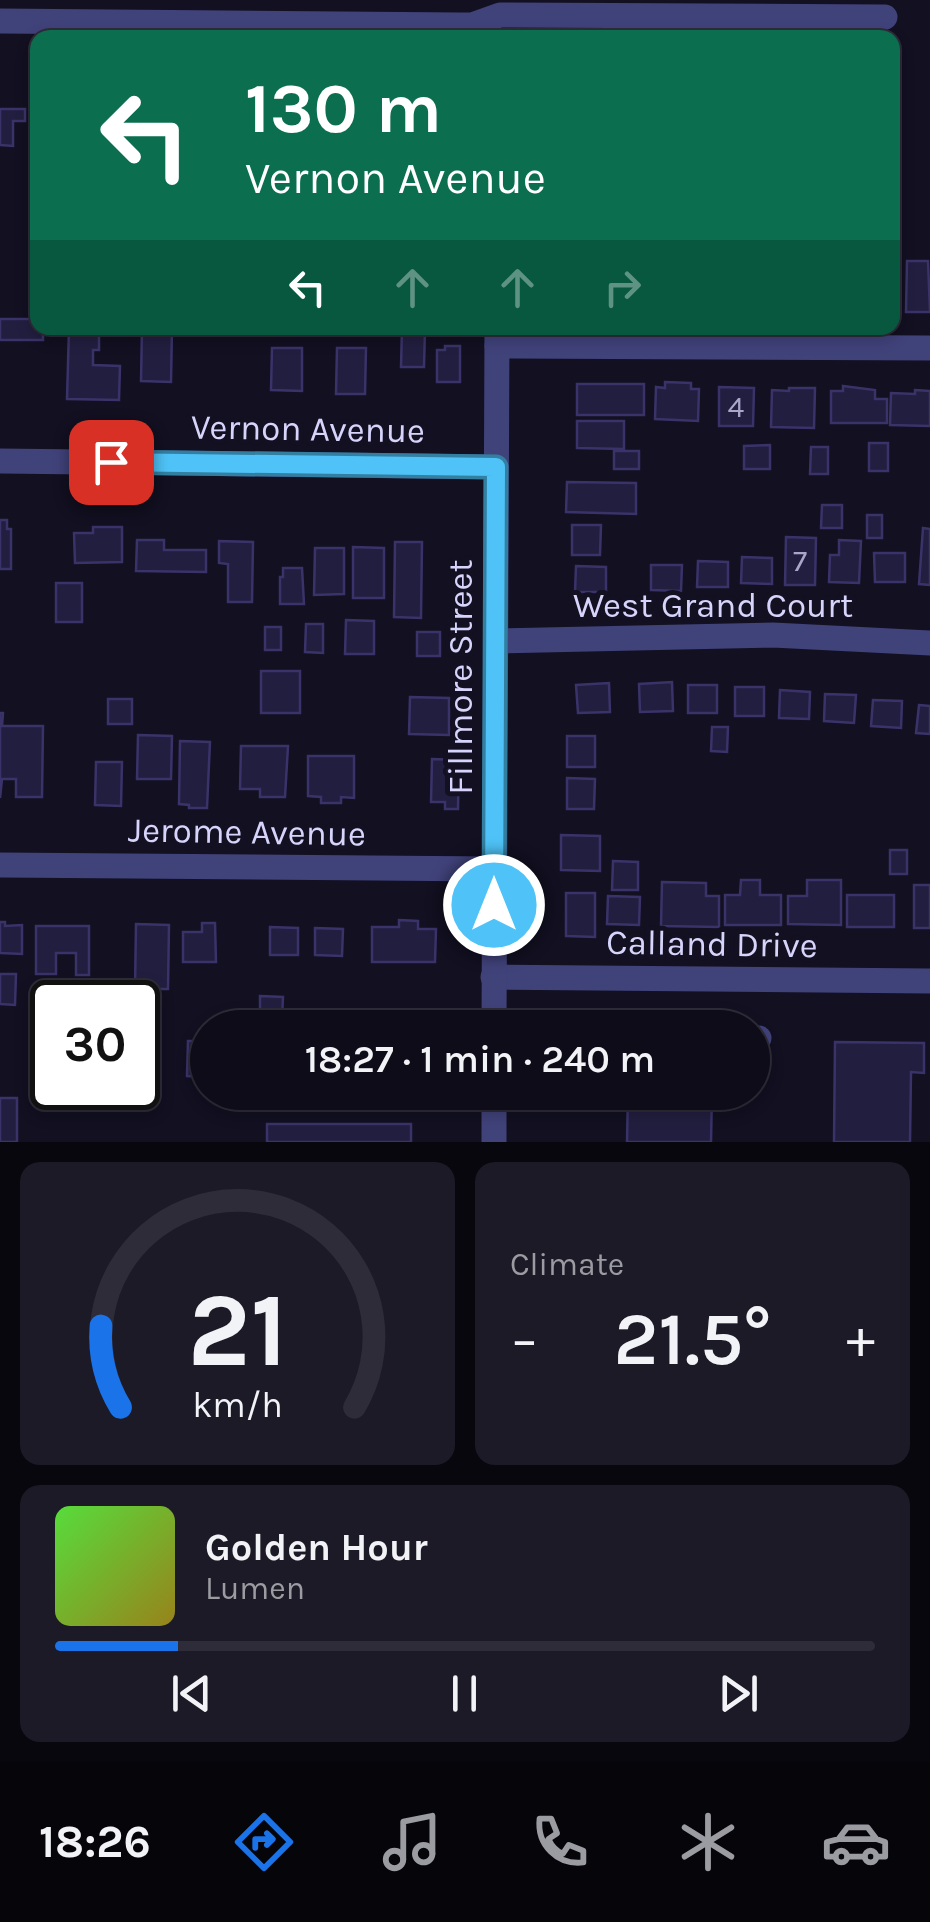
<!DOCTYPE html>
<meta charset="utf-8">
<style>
:root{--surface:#0e0c19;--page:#1c1a26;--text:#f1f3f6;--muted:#9b9ba2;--line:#2e2c38;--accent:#1a73e8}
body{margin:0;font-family:Karla,sans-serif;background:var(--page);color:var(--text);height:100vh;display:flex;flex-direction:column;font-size:38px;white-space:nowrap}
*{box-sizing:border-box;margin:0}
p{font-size:32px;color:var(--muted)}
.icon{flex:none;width:55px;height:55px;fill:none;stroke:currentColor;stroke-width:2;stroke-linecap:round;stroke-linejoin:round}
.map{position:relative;height:1142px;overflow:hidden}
.panel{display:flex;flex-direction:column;gap:20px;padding:20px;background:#08070e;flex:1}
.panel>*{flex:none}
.top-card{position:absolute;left:30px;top:30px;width:870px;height:305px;border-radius:20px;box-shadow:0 5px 15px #0003,0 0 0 2px var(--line);background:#0b6e4f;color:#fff;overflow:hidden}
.speed{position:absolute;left:30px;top:980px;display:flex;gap:20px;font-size:50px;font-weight:700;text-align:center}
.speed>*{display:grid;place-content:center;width:130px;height:130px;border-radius:50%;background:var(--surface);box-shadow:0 5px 15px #0003,0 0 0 2px var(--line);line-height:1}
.speed .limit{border:5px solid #111;border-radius:15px;background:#fff;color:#111}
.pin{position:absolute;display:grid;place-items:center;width:85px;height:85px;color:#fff;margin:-42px;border-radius:20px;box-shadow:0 5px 15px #0006}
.me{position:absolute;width:110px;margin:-55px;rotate:0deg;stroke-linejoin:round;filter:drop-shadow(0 0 8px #0008)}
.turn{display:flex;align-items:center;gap:35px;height:210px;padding:0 50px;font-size:45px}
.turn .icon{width:130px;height:130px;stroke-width:2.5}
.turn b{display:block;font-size:70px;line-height:85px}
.lanes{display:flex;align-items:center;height:95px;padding:0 50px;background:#0003;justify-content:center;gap:50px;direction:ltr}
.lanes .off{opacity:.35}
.big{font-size:75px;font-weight:600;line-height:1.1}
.panel .tile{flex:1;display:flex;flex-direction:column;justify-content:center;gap:15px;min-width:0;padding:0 35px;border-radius:20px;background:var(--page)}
.panel .dial{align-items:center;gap:0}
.dial svg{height:260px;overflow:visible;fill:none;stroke:var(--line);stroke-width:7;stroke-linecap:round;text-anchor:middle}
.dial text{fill:var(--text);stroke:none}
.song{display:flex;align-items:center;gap:30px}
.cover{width:120px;height:120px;border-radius:15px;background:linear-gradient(135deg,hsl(110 70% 55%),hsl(50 70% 35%))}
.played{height:10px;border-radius:5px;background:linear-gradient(90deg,var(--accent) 15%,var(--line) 15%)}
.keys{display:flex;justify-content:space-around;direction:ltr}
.heat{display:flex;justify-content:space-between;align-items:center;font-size:55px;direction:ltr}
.panel .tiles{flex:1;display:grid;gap:20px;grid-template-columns:1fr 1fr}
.tile:last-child{grid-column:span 2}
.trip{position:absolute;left:190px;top:1010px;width:580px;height:100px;border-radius:50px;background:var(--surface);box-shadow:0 5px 15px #0003,0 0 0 2px var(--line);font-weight:600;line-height:100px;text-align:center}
.tab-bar{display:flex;height:160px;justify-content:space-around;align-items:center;background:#06050a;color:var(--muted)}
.tab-bar .icon{width:70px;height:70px}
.tab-bar .current{color:var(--accent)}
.tab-bar b{font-size:45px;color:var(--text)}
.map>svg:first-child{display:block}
.building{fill:#221e3f;stroke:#3a3369;stroke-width:2.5}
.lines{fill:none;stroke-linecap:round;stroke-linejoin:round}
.minor{stroke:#40427a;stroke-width:25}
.route-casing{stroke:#337fa1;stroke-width:25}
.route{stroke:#4fc3f7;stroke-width:18}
.labels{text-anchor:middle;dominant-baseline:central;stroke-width:10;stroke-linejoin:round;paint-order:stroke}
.number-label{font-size:30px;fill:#a9a6cb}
.street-label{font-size:35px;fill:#d6d4fa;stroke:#121021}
</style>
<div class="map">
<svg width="930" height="1142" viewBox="0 0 930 1142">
<rect width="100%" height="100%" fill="#121021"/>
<g class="building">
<polygon points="0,109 25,109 25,121 13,121 13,146 0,145"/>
<polygon points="907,261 928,261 930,312 906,312"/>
<polygon points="0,319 38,319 38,328 43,328 43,340 0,340"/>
<polygon points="69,328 99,328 99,350 93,350 93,365 120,366 119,400 67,399"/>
<polygon points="142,328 172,328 171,382 141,381"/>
<polygon points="402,328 425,328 424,367 401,367"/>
<polygon points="445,346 460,346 460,382 437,382 437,350 445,350"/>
<polygon points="272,348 302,348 302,391 271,390"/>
<polygon points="337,348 366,348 365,394 336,394"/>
<polygon points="665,382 691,383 691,389 699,389 698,421 655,419 656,387 665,388"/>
<rect x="577" y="384" width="67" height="31"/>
<polygon points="843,386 875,390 875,399 887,399 887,423 831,423 831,391 843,391"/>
<polygon points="719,387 754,388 753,426 719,426"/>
<polygon points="789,388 815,388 814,428 771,427 772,390 789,391"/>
<polygon points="915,390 930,391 930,426 890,425 891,393 915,394"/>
<polygon points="577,421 624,421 624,449 577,448"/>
<rect x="869" y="443" width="19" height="28"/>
<polygon points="770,445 770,469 744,469 744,446"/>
<polygon points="811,447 828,447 828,474 810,474"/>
<rect x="614" y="451" width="25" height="18"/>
<polygon points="567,482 636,483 636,514 566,512"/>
<polygon points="822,505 842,505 842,528 821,528"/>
<rect x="867" y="515" width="15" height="23"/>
<polygon points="0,520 7,520 7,529 11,529 11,569 0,569"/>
<polygon points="572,525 601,525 600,555 572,555"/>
<polygon points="93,527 122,527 122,562 75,563 74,533 93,533"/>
<polygon points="923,528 930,529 930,585 919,584"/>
<polygon points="786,537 816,538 815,585 785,585"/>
<polygon points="137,540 164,540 164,550 206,550 206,572 136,571"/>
<polygon points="839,540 861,541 859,583 829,582 830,555 839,555"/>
<polygon points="219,541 253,542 252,602 228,602 228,564 219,563"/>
<polygon points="395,542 422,542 421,618 394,617"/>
<polygon points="353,547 384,548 384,598 353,598"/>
<polygon points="315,548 344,548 344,594 314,595"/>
<polygon points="874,553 905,553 905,582 875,582"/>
<polygon points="742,557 772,558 772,584 741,583"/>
<polygon points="698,561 728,562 728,587 697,587"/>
<polygon points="651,565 682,565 681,591 651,590"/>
<polygon points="576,566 606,567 606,592 575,592"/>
<polygon points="283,568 302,568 304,604 280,604 280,577 283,577"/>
<rect x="56" y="583" width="26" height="39"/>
<polygon points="346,620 374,621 374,654 345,654"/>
<polygon points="306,624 323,624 323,653 305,652"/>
<rect x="265" y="627" width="16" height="23"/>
<rect x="417" y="632" width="23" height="24"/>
<rect x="261" y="671" width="39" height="42"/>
<polygon points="672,682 673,711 640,712 639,684"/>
<polygon points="609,683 610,712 578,713 576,685"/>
<rect x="688" y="685" width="29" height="28"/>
<rect x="735" y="687" width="29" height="29"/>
<polygon points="780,690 810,692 809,719 779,718"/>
<polygon points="825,694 856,695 854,723 824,721"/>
<polygon points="410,697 449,698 449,735 409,734"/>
<rect x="108" y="699" width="24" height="25"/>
<polygon points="873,700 902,701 901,728 871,726"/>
<polygon points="919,705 930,706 930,734 916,733"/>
<polygon points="0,713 3,713 2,726 43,726 42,797 16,797 16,779 2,779 0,798"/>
<polygon points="712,727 728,727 727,752 711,751"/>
<polygon points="138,735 172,736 171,779 137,779"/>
<rect x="567" y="736" width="28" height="31"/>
<polygon points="180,741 210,742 207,808 189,808 189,805 179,804"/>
<polygon points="241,746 288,746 285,797 260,797 260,789 240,789"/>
<polygon points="308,756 354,756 354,798 341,797 341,803 321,803 321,797 308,796"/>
<polygon points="432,759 459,760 458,809 445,809 445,802 431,802"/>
<polygon points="96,762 122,762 121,806 95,805"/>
<polygon points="567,778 595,779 594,809 567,809"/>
<polygon points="561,835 600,836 600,871 561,870"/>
<rect x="890" y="850" width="17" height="24"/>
<polygon points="613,861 638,862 638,890 612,890"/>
<polygon points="741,880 760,880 760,895 781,895 781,925 725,925 725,895 740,895"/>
<polygon points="807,880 841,880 841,925 788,924 788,896 807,896"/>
<polygon points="662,882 706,883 706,896 719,896 719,927 661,926"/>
<rect x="914" y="885" width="16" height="43"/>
<polygon points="566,893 595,893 595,937 566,936"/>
<rect x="847" y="895" width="47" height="32"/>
<polygon points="608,896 640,897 639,925 607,924"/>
<polygon points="399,920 418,921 418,929 436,929 435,962 372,962 372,927 399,927"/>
<polygon points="0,922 5,922 5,926 22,925 22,954 0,953"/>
<polygon points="202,923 215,923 216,962 183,962 183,932 202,932"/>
<polygon points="136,924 169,925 168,989 135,989"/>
<polygon points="36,926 89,926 89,975 76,975 76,953 56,953 56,974 36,974"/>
<polygon points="270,927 298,928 298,955 270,955"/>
<polygon points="315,928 343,929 342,956 315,955"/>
<polygon points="0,974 16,974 15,1005 0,1004"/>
<rect x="100" y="988" width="24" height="14"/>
<polygon points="260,996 283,997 282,1020 260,1020"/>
<polygon points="188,1041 208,1041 208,1077 187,1076"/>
<polygon points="835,1042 924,1043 924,1073 911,1072 910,1142 834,1142"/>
<polygon points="628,1092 712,1092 711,1142 627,1142"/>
<rect x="0" y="1098" width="17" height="44"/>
<rect x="267" y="1124" width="144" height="18"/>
</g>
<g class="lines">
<g class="minor">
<polyline points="0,21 461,25 472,25 500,15 885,17"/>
<polyline points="497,346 930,348"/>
<polyline points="0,461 496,467"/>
<polyline points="496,641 773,635 930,643"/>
<polyline points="0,865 493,869"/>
<polyline points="493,977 930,981"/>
<polyline points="494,1028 497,328"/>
<polyline points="752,1038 759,1038"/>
<polyline points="494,1092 494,1142"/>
</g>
</g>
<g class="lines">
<g class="route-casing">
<polyline id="route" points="111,462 496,467 494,905"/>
</g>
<use href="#route" class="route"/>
</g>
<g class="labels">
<g class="number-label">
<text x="736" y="407">4</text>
<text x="800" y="561">7</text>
</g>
<g class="street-label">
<text transform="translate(308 429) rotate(1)">Vernon Avenue</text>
<text x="713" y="605">West Grand Court</text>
<text transform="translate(460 677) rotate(-90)">Fillmore Street</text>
<text transform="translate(247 832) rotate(1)">Jerome Avenue</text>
<text transform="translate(712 944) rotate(1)">Calland Drive</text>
</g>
</g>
</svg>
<div class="speed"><div class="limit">30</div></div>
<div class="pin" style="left:111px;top:462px;background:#d93025"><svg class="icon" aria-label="arrive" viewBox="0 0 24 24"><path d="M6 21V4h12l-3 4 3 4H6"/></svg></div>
<svg class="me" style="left:494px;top:905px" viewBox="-20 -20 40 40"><circle r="17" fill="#4fc3f7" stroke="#fff" stroke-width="3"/><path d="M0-11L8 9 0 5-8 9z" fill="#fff"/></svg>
<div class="trip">18:27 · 1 min · 240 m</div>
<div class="top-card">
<div class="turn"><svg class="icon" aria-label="left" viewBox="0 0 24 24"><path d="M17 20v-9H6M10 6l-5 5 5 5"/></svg><div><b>130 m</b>Vernon Avenue</div></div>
<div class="lanes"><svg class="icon" aria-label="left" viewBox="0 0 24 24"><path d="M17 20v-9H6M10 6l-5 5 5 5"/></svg><svg class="icon off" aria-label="ahead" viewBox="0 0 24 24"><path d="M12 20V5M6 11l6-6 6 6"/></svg><svg class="icon off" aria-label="ahead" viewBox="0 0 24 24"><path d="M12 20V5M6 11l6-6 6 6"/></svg><svg class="icon off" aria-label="right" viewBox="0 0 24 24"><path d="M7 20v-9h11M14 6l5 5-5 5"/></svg></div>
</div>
</div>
<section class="panel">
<div class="tiles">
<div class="tile dial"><svg viewBox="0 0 100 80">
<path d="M14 69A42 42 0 1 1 86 69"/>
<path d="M14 69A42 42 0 0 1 8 44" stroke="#1a73e8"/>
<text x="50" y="56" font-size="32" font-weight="700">21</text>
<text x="50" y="72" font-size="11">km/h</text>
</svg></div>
<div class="tile"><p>Climate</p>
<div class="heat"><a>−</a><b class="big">21.5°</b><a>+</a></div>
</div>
<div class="tile">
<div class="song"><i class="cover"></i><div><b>Golden Hour</b><p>Lumen</p></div></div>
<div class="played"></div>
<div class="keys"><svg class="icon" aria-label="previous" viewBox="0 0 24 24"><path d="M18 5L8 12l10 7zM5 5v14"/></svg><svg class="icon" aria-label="pause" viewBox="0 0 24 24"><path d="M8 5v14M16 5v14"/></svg><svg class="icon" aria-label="next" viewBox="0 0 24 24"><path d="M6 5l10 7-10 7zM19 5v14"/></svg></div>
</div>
</div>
</section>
<nav class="tab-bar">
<b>18:26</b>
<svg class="icon current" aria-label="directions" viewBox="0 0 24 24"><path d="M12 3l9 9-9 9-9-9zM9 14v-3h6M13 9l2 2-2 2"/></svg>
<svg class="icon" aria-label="music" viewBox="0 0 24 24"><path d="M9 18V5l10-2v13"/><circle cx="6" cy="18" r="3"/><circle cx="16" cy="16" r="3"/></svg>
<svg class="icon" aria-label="phone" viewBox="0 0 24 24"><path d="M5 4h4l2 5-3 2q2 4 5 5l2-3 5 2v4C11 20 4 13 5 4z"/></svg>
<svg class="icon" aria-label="climate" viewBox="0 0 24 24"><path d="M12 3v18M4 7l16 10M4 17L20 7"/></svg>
<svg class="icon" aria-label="car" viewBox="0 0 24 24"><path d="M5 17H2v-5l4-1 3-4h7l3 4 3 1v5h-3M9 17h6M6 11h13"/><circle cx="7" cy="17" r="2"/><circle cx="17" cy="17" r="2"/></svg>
</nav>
